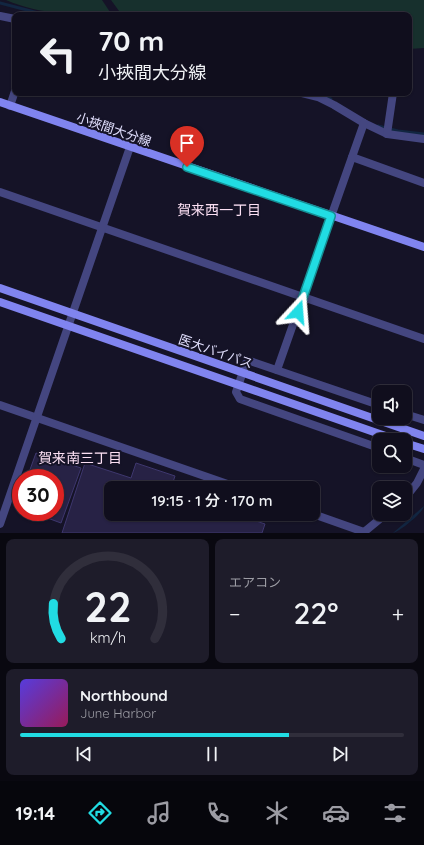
<!DOCTYPE html>
<html lang="ja">
<meta charset="utf-8">
<style>
:root{--surface:#100e1d;--page:#1e1c2a;--text:#f1f3f6;--muted:#9c9ca4;--line:#302e3b;--accent:#21dce3}
body{margin:0;font-family:Quicksand,"Noto Sans JP",sans-serif;background:var(--page);color:var(--text);height:100vh;display:flex;flex-direction:column;font-size:15px;white-space:nowrap}
*{box-sizing:border-box;margin:0}
p{font-size:13px;color:var(--muted)}
.icon{flex:none;width:22px;height:22px;fill:none;stroke:currentColor;stroke-width:2;stroke-linecap:round;stroke-linejoin:round}
.map{position:relative;height:533px;overflow:hidden}
.details{display:flex;flex-direction:column;gap:6px;padding:6px;background:#090810;flex:1}
.details>*{flex:none}
.guide{position:absolute;left:12px;top:12px;width:400px;height:84px;border-radius:8px;box-shadow:0 1px 3px #0004,0 0 0 1px var(--line);background:#100e1d;color:var(--text);overflow:hidden}
.fabs{position:absolute;left:372px;top:385px;display:grid;gap:8px}
.fabs a{display:grid;place-items:center;width:40px;height:40px;border-radius:8px;background:var(--surface);box-shadow:0 1px 3px #0004,0 0 0 1px var(--line);font-size:20px}
.speed{position:absolute;left:12px;top:469px;display:flex;gap:8px;font-size:20px;font-weight:700;text-align:center}
.speed>*{display:grid;place-content:center;width:52px;height:52px;border-radius:50%;background:var(--surface);box-shadow:0 1px 3px #0004,0 0 0 1px var(--line);line-height:1}
.speed .limit{border:6px solid #d22;background:#fff;color:#111}
.pin{position:absolute;display:grid;place-items:center;width:34px;height:34px;color:#fff;margin:-41px -17px;border-radius:50% 50% 50% 0;rotate:-45deg;box-shadow:0 0 4px #0007}
.pin .icon{rotate:45deg}
.me{position:absolute;width:44px;margin:-22px;rotate:19deg;stroke-linejoin:round;filter:drop-shadow(0 0 3px #0008)}
.turn{display:flex;align-items:center;gap:14px;height:84px;padding:0 20px;font-size:18px}
.turn .icon{width:52px;height:52px;stroke-width:2.5}
.turn b{display:block;font-size:28px;line-height:34px}
.big{font-size:30px;font-weight:600;line-height:1.1}
.details .tile{flex:1;display:flex;flex-direction:column;justify-content:center;gap:6px;min-width:0;padding:0 14px;border-radius:8px;background:var(--page)}
.details .dial{align-items:center;gap:0}
.dial svg{height:104px;overflow:visible;fill:none;stroke:var(--line);stroke-width:7;stroke-linecap:round;text-anchor:middle}
.dial text{fill:var(--text);stroke:none}
.song{display:flex;align-items:center;gap:12px}
.cover{width:48px;height:48px;border-radius:6px;background:linear-gradient(135deg,hsl(250 70% 55%),hsl(330 70% 35%))}
.played{height:4px;border-radius:2px;background:linear-gradient(90deg,var(--accent) 70%,var(--line) 70%)}
.keys{display:flex;justify-content:space-around;direction:ltr}
.heat{display:flex;justify-content:space-between;align-items:center;font-size:22px;direction:ltr}
.details .tiles{flex:1;display:grid;gap:6px;grid-template-columns:1fr 1fr}
.tile:last-child{grid-column:span 2}
.trip{position:absolute;left:104px;top:481px;width:216px;height:40px;border-radius:8px;background:var(--surface);box-shadow:0 1px 3px #0004,0 0 0 1px var(--line);font-weight:600;line-height:40px;text-align:center}
.tabs{display:flex;height:64px;justify-content:space-around;align-items:center;background:#06060c;color:var(--muted)}
.tabs .icon{width:28px;height:28px}
.tabs .current{color:var(--accent)}
.tabs b{font-size:18px;color:var(--text)}
.map>svg:first-child{display:block}
.green{fill:#17302d}
.water{fill:#122641}
.lines{fill:none;stroke-linecap:round;stroke-linejoin:round}
.stream{stroke:#122641;stroke-width:3}
.building{fill:#272245;stroke:#3e376e}
.minor{stroke:#444680;stroke-width:8}
.tertiary{stroke:#444680;stroke-width:8}
.secondary{stroke:#8084ef;stroke-width:8}
.route-casing{stroke:#158f94;stroke-width:10}
.route{stroke:#21dce3;stroke-width:7}
.labels{text-anchor:middle;dominant-baseline:central;stroke-width:4;stroke-linejoin:round;paint-order:stroke}
.street-label{font-size:13px;fill:#dfddfb;stroke:#151327}
.neighbourhood-label{font-size:14px;fill:#fbdff3;stroke:#151327}
</style>
<div class="map">
<svg width="424" height="533" viewBox="0 0 424 533">
<rect width="100%" height="100%" fill="#151327"/>
<g class="green">
<path d="M6,0H102L112,15C74,15 42,15 6,0Z"/>
<polygon points="111,0 424,0 424,48 409,49 409,15 122,15"/>
</g>
<path class="water" d="M424,506C423,513 400,531 393,533Z"/>
<g class="lines">
<g class="stream">
<polyline points="0,3 46,15"/>
<polyline points="321,93 331,99"/>
<polyline points="378,126 398,131 424,134"/>
</g>
</g>
<g class="building">
<polygon points="36,453 81,468 61,523 31,512 55,512 55,478 27,478"/>
<polygon points="85,463 131,478 136,463 175,476 171,488 111,488 111,514 236,514 265,524 262,533 62,533"/>
<polygon points="21,497 21,508 17,507"/>
</g>
<g class="lines">
<g class="minor">
<polyline points="0,16 15,19"/>
<polyline points="302,93 318,97 334,105 364,123 387,134 424,139"/>
<polyline points="10,106 15,91"/>
<polyline points="387,134 393,93"/>
<polyline points="352,157 424,183"/>
<polyline points="0,192 424,339"/>
<polyline points="277,370 364,123"/>
<polyline points="379,405 250,361 246,363 236,392 240,399 379,448"/>
<polyline points="405,414 424,420"/>
<polyline points="405,458 424,465"/>
</g>
<g class="tertiary">
<polyline points="0,405 239,488"/>
<polyline points="405,498 417,483 424,469"/>
<polyline points="313,514 364,532 386,514"/>
<polyline points="0,524 130,147"/>
</g>
<g class="secondary">
<polyline points="0,102 424,247"/>
<polyline points="0,288 424,436"/>
<polyline points="0,302 397,440"/>
<polyline points="405,443 424,449"/>
</g>
</g>
<g class="lines">
<g class="route-casing">
<polyline id="route" points="187,167 331,216 298,312"/>
</g>
<use href="#route" class="route"/>
</g>
<g class="labels">
<g class="street-label">
<text transform="translate(114 129) rotate(19)">小挾間大分線</text>
<text transform="translate(216 351) rotate(19)">医大バイパス</text>
</g>
<g class="neighbourhood-label">
<text x="219" y="210">賀来西一丁目</text>
<text x="80" y="458">賀来南三丁目</text>
</g>
</g>
</svg>
<div class="fabs">
<a><svg class="icon" aria-label="sound" viewBox="0 0 24 24"><path d="M4 9h4l5-4v14l-5-4H4zM17 9q2 3 0 6"/></svg></a>
<a><svg class="icon" aria-label="search" viewBox="0 0 24 24"><circle cx="10" cy="10" r="6"/><path d="M15 15l6 6"/></svg></a>
<a><svg class="icon" aria-label="layers" viewBox="0 0 24 24"><path d="M12 4l9 5-9 5-9-5zM3 14l9 5 9-5"/></svg></a>
</div>
<div class="speed"><div class="limit">30</div></div>
<div class="pin" style="left:187px;top:167px;background:#d93025"><svg class="icon" aria-label="arrive" viewBox="0 0 24 24"><path d="M6 21V4h12l-3 4 3 4H6"/></svg></div>
<svg class="me" style="left:298px;top:312px" viewBox="-20 -20 40 40"><path d="M0-17L14 15 0 8-14 15z" fill="#21dce3" stroke="#fff" stroke-width="4"/></svg>
<div class="trip">19:15 · 1 分 · 170 m</div>
<div class="guide">
<div class="turn"><svg class="icon" aria-label="left" viewBox="0 0 24 24"><path d="M17 20v-9H6M10 6l-5 5 5 5"/></svg><div><b>70 m</b>小挾間大分線</div></div>
</div>
</div>
<section class="details">
<div class="tiles">
<div class="tile dial"><svg viewBox="0 0 100 80">
<path d="M14 69A42 42 0 1 1 86 69"/>
<path d="M14 69A42 42 0 0 1 8 42" stroke="#21dce3"/>
<text x="50" y="56" font-size="32" font-weight="700">22</text>
<text x="50" y="72" font-size="11">km/h</text>
</svg></div>
<div class="tile"><p>エアコン</p>
<div class="heat"><a>−</a><b class="big">22°</b><a>+</a></div>
</div>
<div class="tile">
<div class="song"><i class="cover"></i><div><b>Northbound</b><p>June Harbor</p></div></div>
<div class="played"></div>
<div class="keys"><svg class="icon" aria-label="previous" viewBox="0 0 24 24"><path d="M18 5L8 12l10 7zM5 5v14"/></svg><svg class="icon" aria-label="pause" viewBox="0 0 24 24"><path d="M8 5v14M16 5v14"/></svg><svg class="icon" aria-label="next" viewBox="0 0 24 24"><path d="M6 5l10 7-10 7zM19 5v14"/></svg></div>
</div>
</div>
</section>
<nav class="tabs">
<b>19:14</b>
<svg class="icon current" aria-label="directions" viewBox="0 0 24 24"><path d="M12 3l9 9-9 9-9-9zM9 14v-3h6M13 9l2 2-2 2"/></svg>
<svg class="icon" aria-label="music" viewBox="0 0 24 24"><path d="M9 18V5l10-2v13"/><circle cx="6" cy="18" r="3"/><circle cx="16" cy="16" r="3"/></svg>
<svg class="icon" aria-label="phone" viewBox="0 0 24 24"><path d="M5 4h4l2 5-3 2q2 4 5 5l2-3 5 2v4C11 20 4 13 5 4z"/></svg>
<svg class="icon" aria-label="climate" viewBox="0 0 24 24"><path d="M12 3v18M4 7l16 10M4 17L20 7"/></svg>
<svg class="icon" aria-label="car" viewBox="0 0 24 24"><path d="M5 17H2v-5l4-1 3-4h7l3 4 3 1v5h-3M9 17h6M6 11h13"/><circle cx="7" cy="17" r="2"/><circle cx="17" cy="17" r="2"/></svg>
<svg class="icon" aria-label="filters" viewBox="0 0 24 24"><path d="M4 7h16M4 17h16"/><circle cx="9" cy="7" r="2"/><circle cx="15" cy="17" r="2"/></svg>
</nav>
